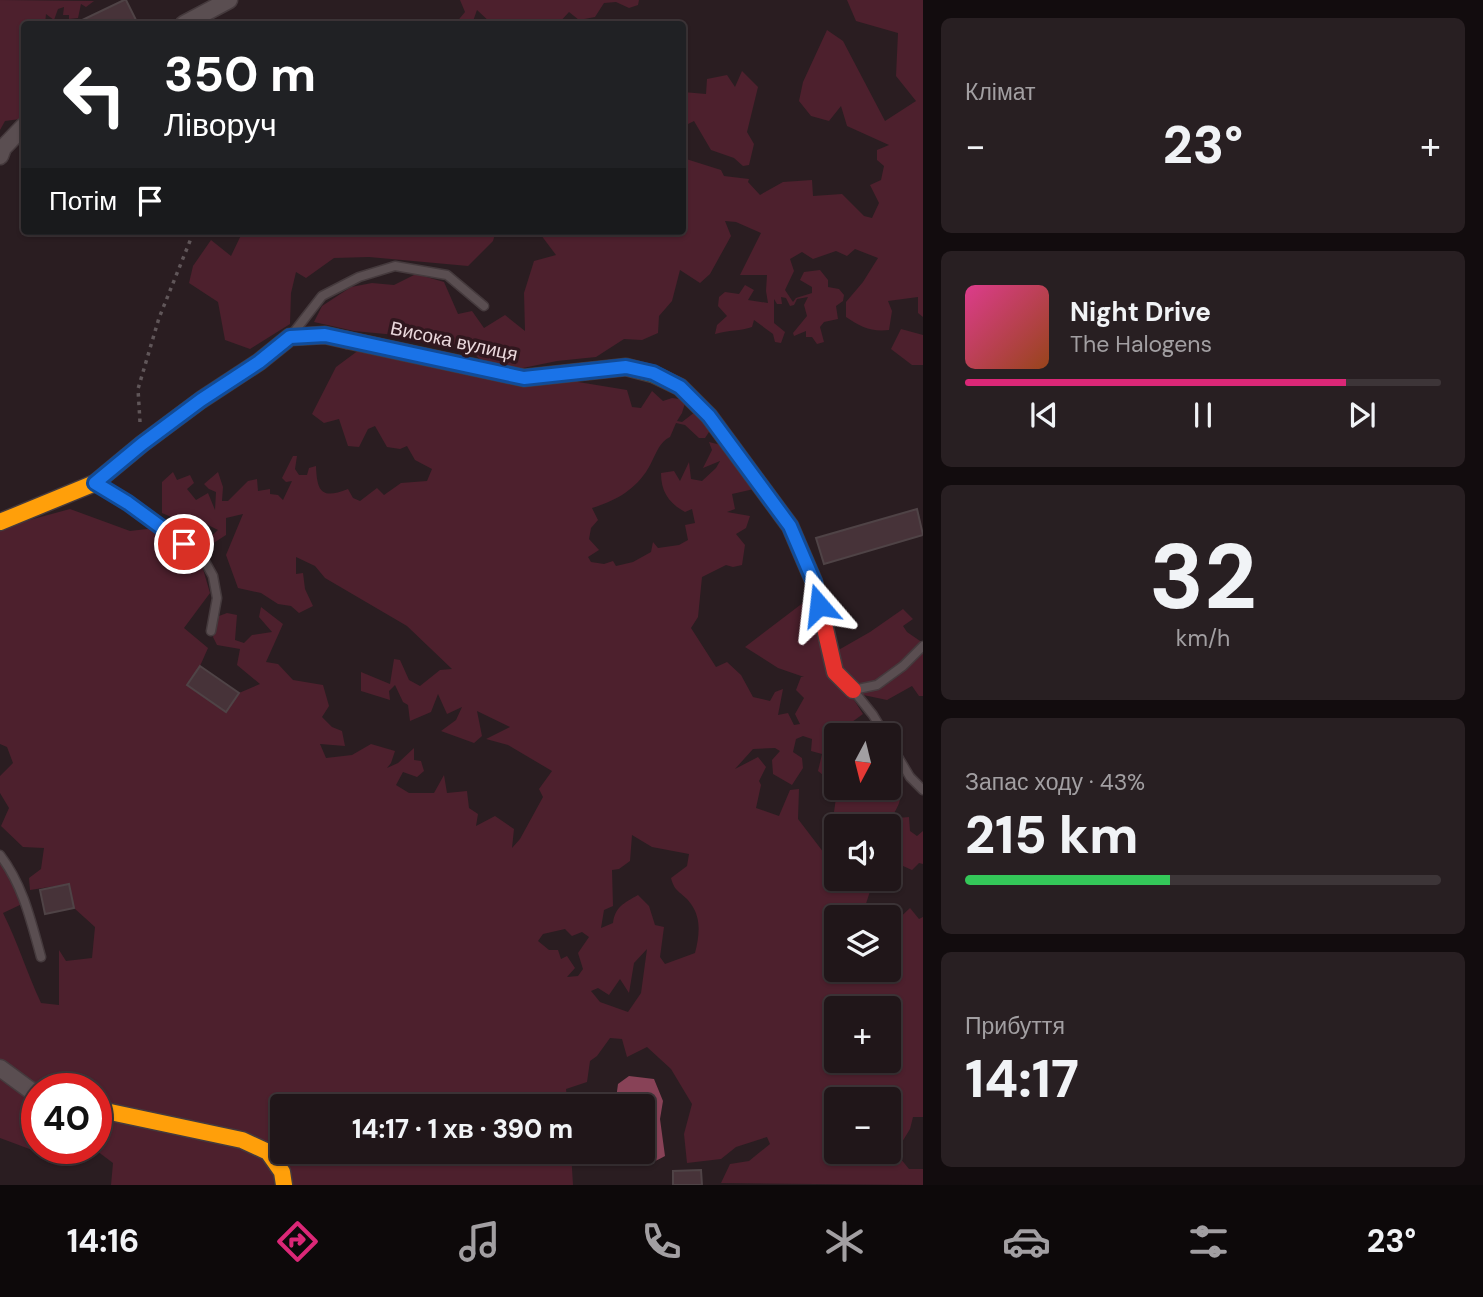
<!DOCTYPE html>
<html lang="uk">
<meta charset="utf-8">
<style>
:root{--surface:#201619;--page:#281f22;--text:#f1f3f6;--muted:#a29fa2;--line:#3d3538;--accent:#db2777}
body{margin:0;font-family:"DM Sans",sans-serif;background:var(--page);color:var(--text);height:100vh;display:flex;flex-direction:column;font-size:26px;white-space:nowrap}
*{box-sizing:border-box;margin:0}
p{font-size:23px;color:var(--muted)}
.icon{flex:none;width:38px;height:38px;fill:none;stroke:currentColor;stroke-width:2;stroke-linecap:round;stroke-linejoin:round}
.map{position:relative;flex:1;overflow:hidden}
.side{display:flex;flex-direction:column;gap:18px;padding:18px;background:#120c0e;width:560px}
.side>*{flex:none}
.hud{position:absolute;left:21px;top:21px;width:665px;height:214px;border-radius:7px;box-shadow:0 2px 5px #0004,0 0 0 2px var(--line);background:#202124;color:#fff;overflow:hidden}
.needle{width:46px;rotate:187deg}
.tools{position:absolute;left:824px;top:723px;display:grid;gap:14px}
.tools a{display:grid;place-items:center;width:77px;height:77px;border-radius:7px;background:var(--surface);box-shadow:0 2px 5px #0004,0 0 0 2px var(--line);font-size:35px}
.speed{position:absolute;left:21px;top:1073px;display:flex;gap:14px;font-size:35px;font-weight:700;text-align:center}
.speed>*{display:grid;place-content:center;width:91px;height:91px;border-radius:50%;background:var(--surface);box-shadow:0 2px 5px #0004,0 0 0 2px var(--line);line-height:1}
.speed .limit{border:10px solid #d22;background:#fff;color:#111}
.pin{position:absolute;display:grid;place-items:center;width:60px;height:60px;color:#fff;margin:-30px;border:4px solid #fff;border-radius:50%;box-shadow:0 2px 7px #0007}
.me{position:absolute;width:77px;margin:-38px;rotate:343deg;stroke-linejoin:round;filter:drop-shadow(0 0 5px #0008)}
.turn{display:flex;align-items:center;gap:24px;height:147px;padding:0 28px;font-size:32px}
.turn .icon{width:91px;height:91px;stroke-width:2.5}
.turn b{display:block;font-size:49px;line-height:60px}
.then{display:flex;align-items:center;height:66px;padding:0 28px;background:#0003;gap:14px;font-size:26px}
.big{font-size:52px;font-weight:800;line-height:1.1}
.side .widget{flex:1;display:flex;flex-direction:column;justify-content:center;gap:10px;min-width:0;padding:0 24px;border-radius:10px;background:var(--page)}
.side .dial{align-items:center;gap:0}
.dial b{font-size:91px;line-height:1}
.song{display:flex;align-items:center;gap:21px}
.cover{width:84px;height:84px;border-radius:10px;background:linear-gradient(135deg,hsl(330 70% 55%),hsl(20 70% 35%))}
.played{height:7px;border-radius:4px;background:linear-gradient(90deg,var(--accent) 80%,var(--line) 80%)}
.keys{display:flex;justify-content:space-around;direction:ltr}
.heat{display:flex;justify-content:space-between;align-items:center;font-size:38px;direction:ltr}
.charge{height:10px;border-radius:5px;background:linear-gradient(90deg,#34c759 43%,var(--line) 0)}
.trip{position:absolute;left:270px;top:1094px;width:385px;height:70px;border-radius:7px;background:var(--surface);box-shadow:0 2px 5px #0004,0 0 0 2px var(--line);font-weight:800;line-height:70px;text-align:center}
.tabs{display:flex;height:112px;justify-content:space-around;align-items:center;background:#0d090a;color:var(--muted)}
.tabs .icon{width:49px;height:49px}
.tabs .current{color:var(--accent)}
.tabs b{font-size:32px;color:var(--text)}
main{display:flex;flex:1;min-height:0}
.map>svg:first-child{display:block}
.green{fill:#4d202d;fill-rule:evenodd}
.water{fill:#884257}
.building{fill:#473339;stroke:#4f4346;stroke-width:2}
.lines{fill:none;stroke-linecap:round;stroke-linejoin:round}
.lane-casing{stroke:#453a3d;stroke-width:11}
.street-casing{stroke:#453a3d;stroke-width:19}
.fast-casing{stroke:#453a3d;stroke-width:19}
.slow-casing{stroke:#453a3d;stroke-width:19}
.jam-casing{stroke:#453a3d;stroke-width:19}
.path{stroke:#605659;stroke-width:3.5;stroke-dasharray:3.5 5;stroke-linecap:butt}
.lane{stroke:#5a4e51;stroke-width:8}
.street{stroke:#5a4e51;stroke-width:16}
.fast{stroke:#30b455;stroke-width:16}
.slow{stroke:#ff9f0a;stroke-width:16}
.jam{stroke:#e5322d;stroke-width:16}
.route-casing{stroke:#114b97;stroke-width:18}
.route{stroke:#1a73e8;stroke-width:12}
.labels{text-anchor:middle;dominant-baseline:central;stroke-width:7;stroke-linejoin:round;paint-order:stroke}
.street-label{font-size:19px;fill:#ead8dc;stroke:#30171e}
</style>
<main>
<div class="map">
<svg width="923" height="1185" viewBox="0 0 923 1185">
<rect width="100%" height="100%" fill="#2a1d21"/>
<g class="green">
<polygon points="0,0 94,1 86,7 81,4 78,18 69,19 69,15 63,15 64,7 58,9 54,20 46,14 45,24 24,24 24,115 20,119 5,121 0,130"/>
<polygon points="460,0 639,0 638,5 629,8 616,2 604,3 595,17 579,20 569,12 558,24 492,24 477,10 472,24 455,24 465,12"/>
<path d="M847,0H923V317L918,313V297L888,301L892,311L889,330C871,332 861,327 846,317V302L863,282L878,258L855,249L847,256L836,251L813,259L802,252L790,259L794,271L785,290L793,302L796,298L812,293V287L800,280L804,272L820,270L828,280V287L839,289L844,295L843,301L836,306L838,319L824,322L820,327L824,342L817,344L812,337H806V331L794,336L793,333L807,316L804,305L808,297L797,299L794,305L790,306L786,298L781,297L782,304H777L774,299V323L785,332L781,343L775,342L773,334L754,320L752,327C741,331 729,330 715,334L717,325L727,316L718,306L719,297L725,292L739,294L745,285L754,290L748,300L768,303L766,291L767,275H740L761,233L736,222L725,221L731,236L710,274L700,283L680,270L672,301L659,316L658,333L642,340L624,339L596,357L557,361L518,369L487,365L475,355L438,339L354,331L314,322L322,306L351,287L372,283L394,285L416,274L444,282L458,314L472,311L484,328L505,315L525,331L524,293L534,261L556,255L541,235L542,231H682L683,158L721,170L724,176L749,179L748,182L760,195L783,182L812,180L813,196L842,194L864,216L872,218L879,203L870,185L881,180L884,166L877,160V150L889,145L847,126L841,106L829,121L811,116L799,101L803,82L827,30L843,41L885,121L916,101L896,76L898,33L856,21Z"/>
<polygon points="742,71 758,87 747,132 754,144 749,165 743,166 734,158 711,150 694,121 682,127 683,92 706,94 707,79 727,75 735,87"/>
<polygon points="243,231 496,231 493,241 468,266 369,257 334,258 306,278 296,272 291,293 290,324 250,349 225,340 218,302 189,283 193,266 211,240 231,256"/>
<polygon points="901,329 923,335 923,365 912,365 891,349"/>
<path d="M363,347L627,390L632,407L641,408L652,391L663,401L672,398L686,400L682,413L677,421L682,422L695,412L711,429L705,438H699L685,425L676,423L670,437C657,443 654,461 646,472C632,492 614,501 592,508L598,520L591,528L589,539L599,550L588,557L591,562L604,564L613,561L616,566L633,562L651,552L653,542L658,548L679,545L688,540L685,525L695,523L692,509L685,512C669,503 661,492 661,473L674,471L680,481L689,462L691,479L702,481L716,468L720,461L703,468L712,450L709,442L725,446L754,489L732,494L735,509L727,512L750,516L746,528L736,534L745,545L742,565L733,567L726,565L702,577L698,617L691,628L716,667L727,662L741,675L753,697L770,701L775,692L783,689L778,715L788,713L794,725L800,724L795,714L804,698L796,690L801,677H804L778,668L745,647L812,596L828,656L870,632L903,609L913,619L903,626L907,632L923,643V696H919L912,686L887,700L849,692L863,714L852,722L848,735H836V778L831,773L823,775L818,771L822,754L811,751L812,739L803,736L796,739L793,752L802,758L803,768L792,785L773,774L772,760L780,751L775,748L753,749L735,769L758,757L766,767L759,781L761,785L756,808L779,816L790,790L799,789L798,819L824,853L836,852V878L868,879L873,882L863,913L867,911L873,917H836V970H889V928L910,908L919,919L923,917V1117H913L910,1129L899,1147L900,1158L909,1169H923V1185L721,1183L730,1164L749,1161L770,1144L767,1137L736,1147L721,1159L687,1163L684,1134L692,1104L671,1069L647,1047L627,1057L622,1039L610,1038L597,1056L590,1061L587,1082L566,1089L568,1106H282V1152H571L573,1185H111L113,1163L93,1148H96V1088H37V1148H71L51,1157L0,1138V861L8,873L22,904L3,913C18,943 27,973 41,1003L59,1005V950L66,961L92,958L95,927L74,908L69,884L30,890L29,878L41,869L44,848L23,847L1,826L9,808L0,793V776L13,763L7,747L0,744V528L70,509L130,531L155,528L203,569L210,593L184,628L208,648L200,666L188,685L226,712L239,693L260,684L237,665L240,649L217,645L213,637L219,616L227,613L237,615L235,640L244,643L252,635L272,632L259,617L261,607L283,624L266,662L278,664L293,680L323,685L329,706L322,717L332,727L342,731L345,746L320,744L326,758L352,755L371,744L395,751L391,763L387,768L398,763L414,748V760L421,761L424,771L417,777L403,772L396,785L409,793H434L444,775L447,793L467,791L469,808L478,814L476,826L495,816L514,829L512,848L520,839L543,797L539,789L552,771L508,745L486,739L510,727L477,711L482,736L474,743L441,731L456,720L462,707L447,714L438,694L431,712L410,721L408,705L403,702L395,685L389,691L390,700L361,691V672L390,684L394,659L400,660L409,680L420,686L440,670L452,669L407,626L325,578L315,566L296,557V574L303,573L305,589L313,606L299,613L291,606L278,604L261,593L238,588L226,555L243,514L226,518V535L212,544L206,541L218,530L208,525L192,526L162,513V482L173,472L177,480L190,475L194,483L187,489L196,500L208,493L215,510L216,492L209,489L204,484L218,472L223,487L222,501H228L248,481L257,479L258,491L270,489V494L278,495L283,500L292,481L286,482L282,478L293,456H297L295,469L299,475H307L309,468L316,466C317,491 321,500 348,489L353,498L360,501L377,488L384,495L401,483L427,481L432,469L415,460L407,446L400,449L387,447L375,426L368,429L359,447L348,446L339,419L324,423L312,414L336,367ZM632,835L652,847L689,854L687,866L671,878C675,894 683,892 691,904C702,919 699,937 695,953L665,964L660,957L664,927L655,925L649,906L638,895C624,903 615,907 613,923L601,928L604,910L613,906L612,870L619,869L630,861ZM565,929L572,936L582,932L589,937L578,953L583,969L578,976L567,977L575,968L567,956L561,959L558,950H549L538,941L543,934ZM647,949L641,993L628,1012L600,1002L591,991L598,988L609,995L620,979L629,993L634,963ZM836,1008H889V1060H836ZM836,1099H889V1152H836Z"/>
<path d="M889,787L900,793C902,806 891,813 890,825L898,818L909,817L910,831L917,836L923,831V864L919,863L912,870L903,866L889,867V826H851L843,814L834,812L836,798L843,788Z"/>
</g>
<path class="water" d="M629,1076L654,1079L663,1101L660,1119L665,1156C645,1167 634,1169 616,1154V1152H642V1106H615L618,1084Z"/>
<g class="building">
<polygon points="126,0 138,24 74,24 124,0"/>
<polygon points="917,509 923,535 824,564 816,538"/>
<polygon points="200,666 239,693 226,712 187,685"/>
<polygon points="69,884 74,908 45,914 40,890"/>
<polygon points="701,1170 702,1185 673,1185 673,1171"/>
</g>
<g class="lines">
<g class="lane-casing">
<g id="lane">
<polyline points="294,332 322,296 359,277 395,266 447,275 484,306"/>
<polyline points="96,484 128,503 203,558 213,576 217,598 211,631"/>
<polyline points="885,735 873,715 853,690 877,685 903,666 923,646"/>
<polyline points="889,742 910,777 923,790"/>
<path d="M0,855C23,885 31,921 41,957"/>
</g>
</g>
<g class="street-casing">
<g id="street">
<polyline points="184,24 229,0"/>
<polyline points="0,156 3,148 24,126"/>
<polyline points="0,1068 30,1090 37,1092"/>
</g>
</g>
<g class="fast-casing">
<polyline id="fast" points="347,340 524,378 626,367 653,374 680,387 709,416 790,526 814,582 821,611"/>
</g>
<g class="slow-casing">
<g id="slow">
<polyline points="0,522 95,483 142,444 201,400 259,362 290,337 325,335 347,340"/>
<polyline points="96,1109 242,1140 268,1152 282,1172 284,1185"/>
</g>
</g>
<g class="jam-casing">
<polyline id="jam" points="821,611 835,672 853,690"/>
</g>
<polyline class="path" points="140,422 138,389 159,318 194,231"/>
<use href="#lane" class="lane"/>
<use href="#street" class="street"/>
<use href="#fast" class="fast"/>
<use href="#slow" class="slow"/>
<use href="#jam" class="jam"/>
</g>
<g class="lines">
<g class="route-casing">
<polyline id="route" points="184,544 128,503 95,483 142,444 201,400 259,362 290,337 325,335 524,378 626,367 653,373 680,387 709,416 790,526 814,582 819,605"/>
</g>
<use href="#route" class="route"/>
</g>
<g class="labels">
<g class="street-label">
<text transform="translate(454 341) rotate(12)">Висока вулиця</text>
</g>
</g>
</svg>
<div class="tools">
<a><svg class="needle" viewBox="-14 -14 28 28"><path d="M0-13l5 13h-10z" fill="#e53935"/><path d="M0 13l5-13h-10z" fill="#a29fa2"/></svg></a>
<a><svg class="icon" aria-label="sound" viewBox="0 0 24 24"><path d="M4 9h4l5-4v14l-5-4H4zM17 9q2 3 0 6"/></svg></a>
<a><svg class="icon" aria-label="layers" viewBox="0 0 24 24"><path d="M12 4l9 5-9 5-9-5zM3 14l9 5 9-5"/></svg></a>
<a>+</a>
<a>−</a>
</div>
<div class="speed"><div class="limit">40</div></div>
<div class="pin" style="left:184px;top:544px;background:#d93025"><svg class="icon" aria-label="arrive" viewBox="0 0 24 24"><path d="M6 21V4h12l-3 4 3 4H6"/></svg></div>
<svg class="me" style="left:819px;top:605px" viewBox="-20 -20 40 40"><path d="M0-17L14 15 0 8-14 15z" fill="#1a73e8" stroke="#fff" stroke-width="4"/></svg>
<div class="trip">14:17 · 1 хв · 390 m</div>
<div class="hud">
<div class="turn"><svg class="icon" aria-label="left" viewBox="0 0 24 24"><path d="M17 20v-9H6M10 6l-5 5 5 5"/></svg><div><b>350 m</b>Ліворуч</div></div>
<div class="then">Потім<svg class="icon" aria-label="arrive" viewBox="0 0 24 24"><path d="M6 21V4h12l-3 4 3 4H6"/></svg></div>
</div>
</div>
<section class="side">
<div class="widget"><p>Клімат</p>
<div class="heat"><a>−</a><b class="big">23°</b><a>+</a></div>
</div>
<div class="widget">
<div class="song"><i class="cover"></i><div><b>Night Drive</b><p>The Halogens</p></div></div>
<div class="played"></div>
<div class="keys"><svg class="icon" aria-label="previous" viewBox="0 0 24 24"><path d="M18 5L8 12l10 7zM5 5v14"/></svg><svg class="icon" aria-label="pause" viewBox="0 0 24 24"><path d="M8 5v14M16 5v14"/></svg><svg class="icon" aria-label="next" viewBox="0 0 24 24"><path d="M6 5l10 7-10 7zM19 5v14"/></svg></div>
</div>
<div class="widget dial"><b>32</b><p>km/h</p></div>
<div class="widget"><p>Запас ходу · 43%</p><b class="big">215 km</b><div class="charge"></div></div>
<div class="widget"><p>Прибуття</p><b class="big">14:17</b></div>
</section>
</main>
<nav class="tabs">
<b>14:16</b>
<svg class="icon current" aria-label="directions" viewBox="0 0 24 24"><path d="M12 3l9 9-9 9-9-9zM9 14v-3h6M13 9l2 2-2 2"/></svg>
<svg class="icon" aria-label="music" viewBox="0 0 24 24"><path d="M9 18V5l10-2v13"/><circle cx="6" cy="18" r="3"/><circle cx="16" cy="16" r="3"/></svg>
<svg class="icon" aria-label="phone" viewBox="0 0 24 24"><path d="M5 4h4l2 5-3 2q2 4 5 5l2-3 5 2v4C11 20 4 13 5 4z"/></svg>
<svg class="icon" aria-label="climate" viewBox="0 0 24 24"><path d="M12 3v18M4 7l16 10M4 17L20 7"/></svg>
<svg class="icon" aria-label="car" viewBox="0 0 24 24"><path d="M5 17H2v-5l4-1 3-4h7l3 4 3 1v5h-3M9 17h6M6 11h13"/><circle cx="7" cy="17" r="2"/><circle cx="17" cy="17" r="2"/></svg>
<svg class="icon" aria-label="filters" viewBox="0 0 24 24"><path d="M4 7h16M4 17h16"/><circle cx="9" cy="7" r="2"/><circle cx="15" cy="17" r="2"/></svg>
<b>23°</b>
</nav>
